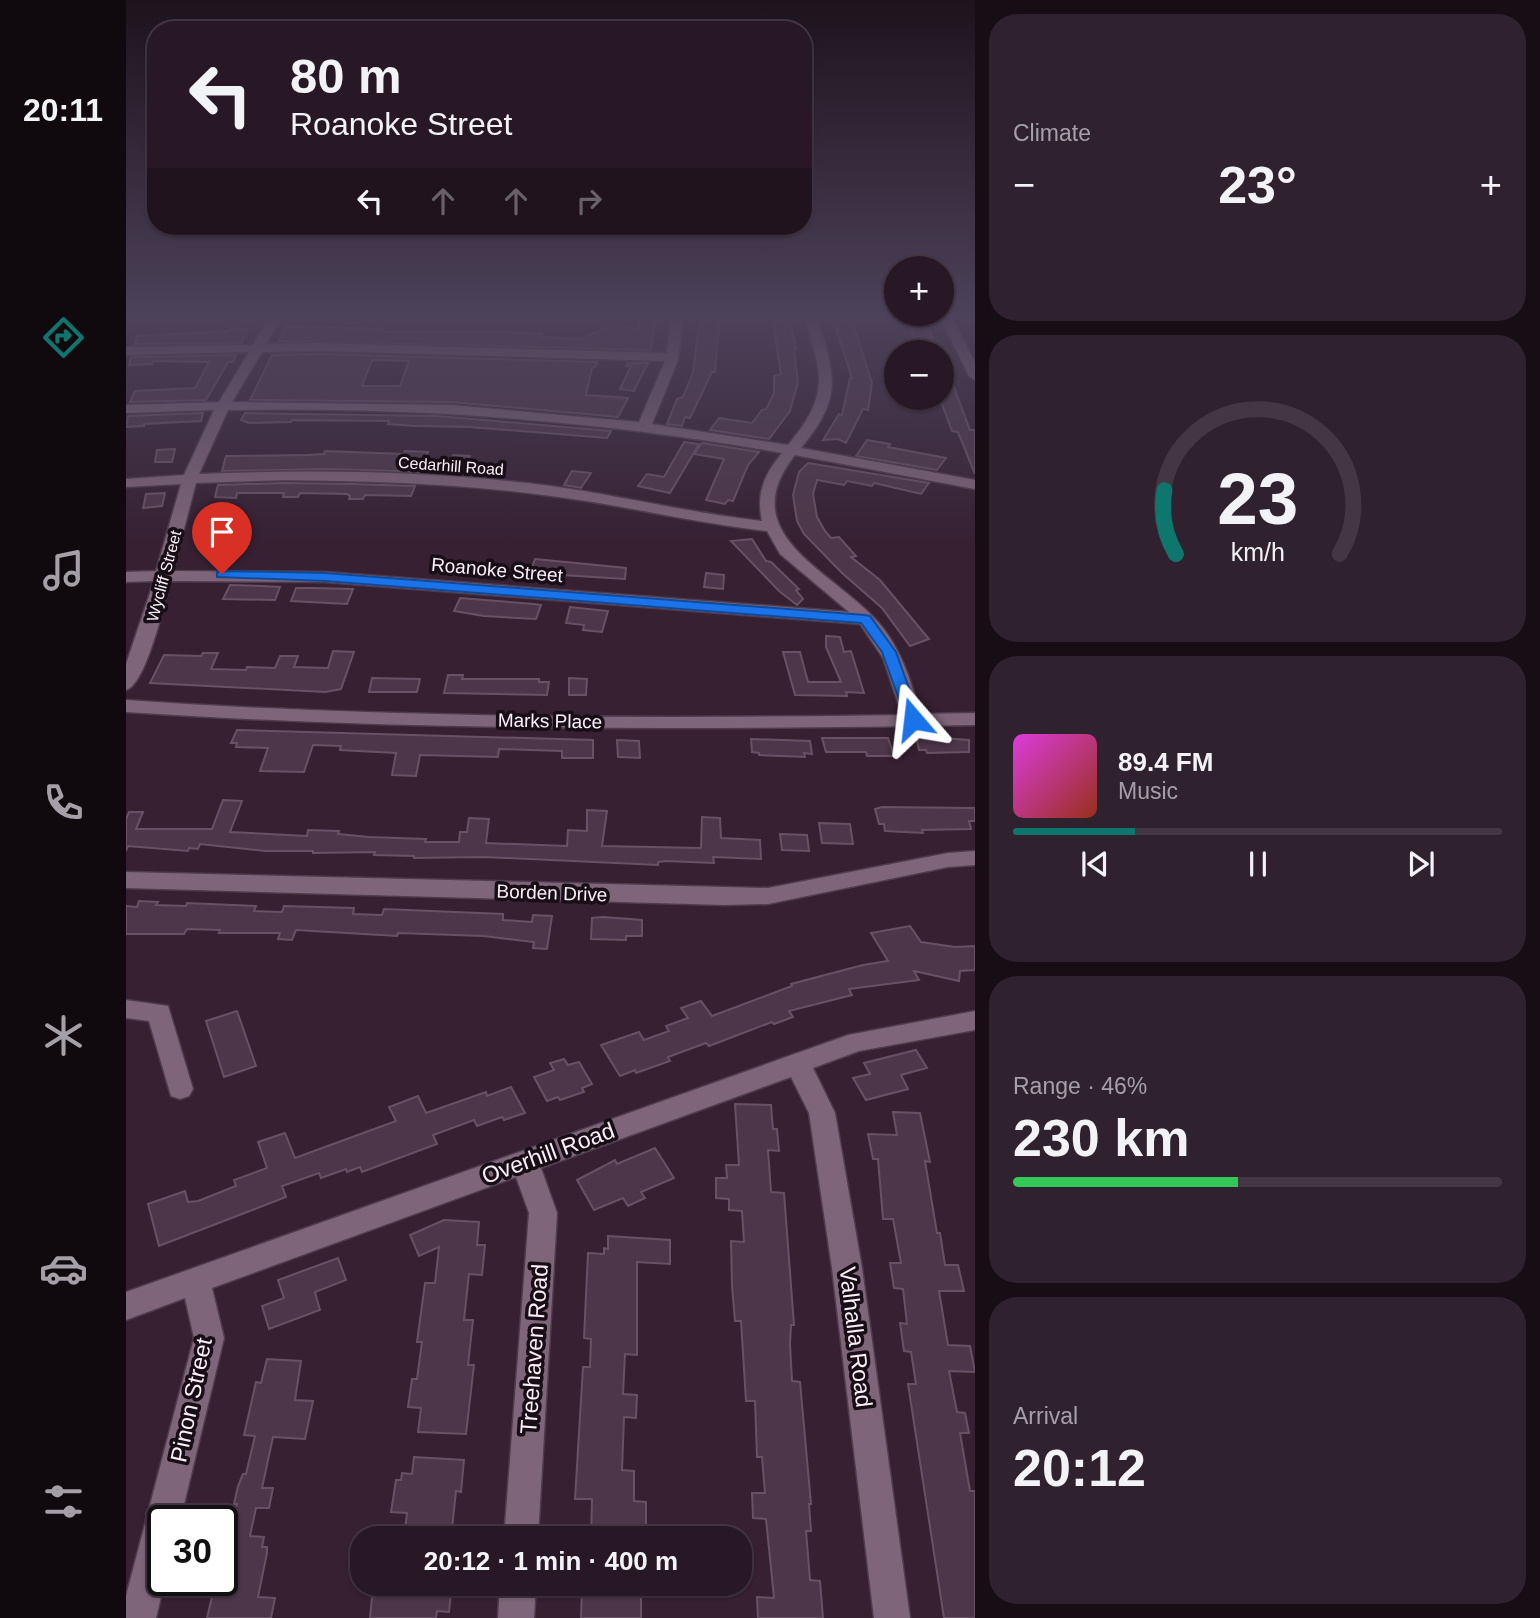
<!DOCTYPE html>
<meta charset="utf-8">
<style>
:root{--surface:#281826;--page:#30212e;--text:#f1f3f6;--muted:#a5a0a7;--line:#443743;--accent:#0f766e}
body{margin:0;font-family:Arial,sans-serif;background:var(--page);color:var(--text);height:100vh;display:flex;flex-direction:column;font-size:26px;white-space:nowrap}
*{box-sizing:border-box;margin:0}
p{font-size:23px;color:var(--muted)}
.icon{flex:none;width:38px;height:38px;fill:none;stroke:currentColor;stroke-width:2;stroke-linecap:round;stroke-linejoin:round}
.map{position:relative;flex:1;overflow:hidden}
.drawer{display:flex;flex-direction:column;gap:14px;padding:14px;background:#160d15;width:565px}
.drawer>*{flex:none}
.hud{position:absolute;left:21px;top:21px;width:665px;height:214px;border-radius:28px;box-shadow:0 2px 5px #0004,0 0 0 2px var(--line);background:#281826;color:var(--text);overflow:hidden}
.tools{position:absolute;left:758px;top:256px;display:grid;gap:14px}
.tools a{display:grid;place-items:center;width:70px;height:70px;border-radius:50%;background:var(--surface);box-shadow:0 2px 5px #0004,0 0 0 2px var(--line);font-size:35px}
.speed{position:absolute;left:21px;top:1505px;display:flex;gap:14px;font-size:35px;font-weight:700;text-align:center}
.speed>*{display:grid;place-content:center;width:91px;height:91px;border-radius:50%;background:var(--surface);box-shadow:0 2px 5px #0004,0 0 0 2px var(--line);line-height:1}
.speed .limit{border:4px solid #111;border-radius:10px;background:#fff;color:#111}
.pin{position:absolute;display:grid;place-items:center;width:60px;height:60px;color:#fff;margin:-72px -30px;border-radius:50% 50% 50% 0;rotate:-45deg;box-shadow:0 0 7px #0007}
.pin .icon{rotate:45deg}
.me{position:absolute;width:77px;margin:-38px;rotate:343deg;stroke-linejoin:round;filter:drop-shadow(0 0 5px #0008)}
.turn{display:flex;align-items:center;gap:24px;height:147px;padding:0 28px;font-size:32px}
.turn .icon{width:91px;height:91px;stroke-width:2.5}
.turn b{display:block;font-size:49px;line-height:60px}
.lanes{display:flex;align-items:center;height:66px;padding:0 28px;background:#0003;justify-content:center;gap:35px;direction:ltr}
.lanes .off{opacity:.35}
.big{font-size:52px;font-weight:700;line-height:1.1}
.drawer .widget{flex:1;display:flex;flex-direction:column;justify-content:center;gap:10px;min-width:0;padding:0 24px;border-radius:28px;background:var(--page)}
.drawer .dial{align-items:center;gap:0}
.dial svg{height:182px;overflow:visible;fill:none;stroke:var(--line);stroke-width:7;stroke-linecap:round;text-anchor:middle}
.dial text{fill:var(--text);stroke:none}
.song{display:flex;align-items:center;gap:21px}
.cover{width:84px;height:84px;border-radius:10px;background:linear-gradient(135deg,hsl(300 70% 55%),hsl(10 70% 35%))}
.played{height:7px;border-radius:4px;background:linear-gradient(90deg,var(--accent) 25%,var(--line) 25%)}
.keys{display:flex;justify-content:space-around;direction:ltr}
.heat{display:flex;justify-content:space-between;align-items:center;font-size:38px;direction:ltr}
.charge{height:10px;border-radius:5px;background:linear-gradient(90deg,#34c759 46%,var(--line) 0)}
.trip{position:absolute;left:224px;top:1526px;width:402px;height:70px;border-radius:28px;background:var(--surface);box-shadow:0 2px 5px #0004,0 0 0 2px var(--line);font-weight:700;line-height:70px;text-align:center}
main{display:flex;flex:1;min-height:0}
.tab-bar{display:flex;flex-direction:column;width:126px;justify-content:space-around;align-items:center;background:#100a0f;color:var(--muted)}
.tab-bar .icon{width:49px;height:49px}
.tab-bar .current{color:var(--accent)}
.tab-bar b{font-size:32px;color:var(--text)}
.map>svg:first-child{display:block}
.building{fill:#4d3649;stroke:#695165;stroke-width:2;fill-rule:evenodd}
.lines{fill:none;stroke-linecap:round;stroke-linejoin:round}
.minor-casing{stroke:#4e3b4b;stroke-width:3}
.minor{fill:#7e6579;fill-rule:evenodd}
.route{fill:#1a73e8;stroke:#114b97;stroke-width:2}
.labels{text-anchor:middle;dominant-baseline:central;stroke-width:7;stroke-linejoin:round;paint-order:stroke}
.far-street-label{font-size:16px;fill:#fceef9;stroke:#170e16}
.street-label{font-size:19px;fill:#fceef9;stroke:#170e16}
.near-street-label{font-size:23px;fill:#fceef9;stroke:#170e16}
</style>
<main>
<nav class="tab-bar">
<b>20:11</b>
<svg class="icon current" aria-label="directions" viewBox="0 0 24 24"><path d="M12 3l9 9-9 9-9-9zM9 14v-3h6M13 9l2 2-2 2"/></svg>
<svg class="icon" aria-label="music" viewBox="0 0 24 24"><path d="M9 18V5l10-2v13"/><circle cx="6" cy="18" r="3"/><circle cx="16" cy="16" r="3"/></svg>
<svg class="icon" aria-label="phone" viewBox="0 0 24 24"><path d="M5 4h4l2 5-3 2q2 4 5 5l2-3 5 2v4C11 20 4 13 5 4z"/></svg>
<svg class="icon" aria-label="climate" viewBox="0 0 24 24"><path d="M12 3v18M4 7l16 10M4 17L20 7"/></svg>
<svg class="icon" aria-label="car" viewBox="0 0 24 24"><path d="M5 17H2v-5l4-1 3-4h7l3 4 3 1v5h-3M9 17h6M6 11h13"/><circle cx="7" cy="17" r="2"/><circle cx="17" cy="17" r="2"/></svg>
<svg class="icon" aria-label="filters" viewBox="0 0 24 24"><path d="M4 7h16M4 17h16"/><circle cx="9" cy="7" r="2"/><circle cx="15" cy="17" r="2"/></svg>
</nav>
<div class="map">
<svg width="849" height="1618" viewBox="0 0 849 1618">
<rect width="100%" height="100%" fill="#362032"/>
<g class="building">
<polygon points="516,317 530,317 525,350 153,341 160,326 258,329 257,332 381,332 416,334 415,337 460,339 461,336 493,324 511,330"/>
<polygon points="574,317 594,317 589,372 586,372 564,418 559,417 556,426 541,424 551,399 557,397 567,372"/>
<polygon points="646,317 663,317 670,349 668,349 672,382 664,411 643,439 584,430 593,418 626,423 636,410 640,409 648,393 648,376 655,374"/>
<polygon points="706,317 725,317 746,383 742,410 737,409 720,443 712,439 697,440 713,414 716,415 724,378 726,378"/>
<polygon points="779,317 799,317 810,349 793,348"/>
<polygon points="104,328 122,329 115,343 9,344 11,336 103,331"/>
<path d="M194,354L471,362L470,366L466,368L460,395L502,398L492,417L325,402L124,400L146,355ZM246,360L283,361L274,386H236Z"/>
<polygon points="110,355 107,362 102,362 80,400 4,402 9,391 69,388 83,362 27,361 26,364 3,365 5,357"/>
<polygon points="817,358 844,430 849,430 849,474 832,432 826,431 816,404"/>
<polygon points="502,363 522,363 508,391 494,389 505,366 500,366"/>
<polygon points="77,413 75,421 18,424 18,426 0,427 2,416"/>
<polygon points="119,413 311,416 485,431 481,438 343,427 289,426 262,424 263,421 166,420 165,422 123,423 115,420"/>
<polygon points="741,440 764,444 762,447 820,458 811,470 730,456"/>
<polygon points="558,442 573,444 544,493 512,486 521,474 538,477"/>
<polygon points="576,443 633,452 622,465 607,501 602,500 599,504 580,500 598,459 568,454"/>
<polygon points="49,449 46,462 29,462 31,450"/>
<polygon points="199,451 278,454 279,451 302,452 294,472 205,469 96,471 100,456 181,455 198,454"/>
<polygon points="327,455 344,456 335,474 318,473"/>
<polygon points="682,463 803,483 795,494 748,483 746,486 721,481 718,485 691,480 687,494 691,517 699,531 705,538 713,537 730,556 725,557 754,580 803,639 784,646 756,608 716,573 678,534 671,521 667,495 673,472"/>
<polygon points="446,471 465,473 455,488 438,485"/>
<polygon points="159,483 226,484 289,486 285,496 239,495 237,499 223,499 224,496 221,494 174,493 172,497 157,497 158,493 111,493 110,498 89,497 92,485"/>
<polygon points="39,493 36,506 17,508 20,494"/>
<polygon points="626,539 640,561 645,562 673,589 670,590 677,599 671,605 653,591 605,541"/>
<polygon points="409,559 500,568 499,579 404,573"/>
<polygon points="580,573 598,575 597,589 578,587"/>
<polygon points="104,585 136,586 154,587 149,600 97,599"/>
<polygon points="170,588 187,588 227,589 221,604 165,601"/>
<polygon points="334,598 408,604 415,605 410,619 358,616 328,611"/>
<polygon points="444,607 482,611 476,632 457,630 458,625 440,623"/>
<polygon points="700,636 714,637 718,652 725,651 738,693 720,692 721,696 669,695 657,652 674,652 682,682 715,682 700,647"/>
<polygon points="207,651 228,652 215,689 199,692 24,683 38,655 75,656 77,653 92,653 85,669 120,670 121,667 149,668 154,656 172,656 168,667 202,668"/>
<polygon points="322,675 337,675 336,679 413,679 413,682 423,682 421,695 318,693"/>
<polygon points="246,678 294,679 291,692 243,692"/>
<polygon points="443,678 461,679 460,695 443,695"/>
<polygon points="111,730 467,740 467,758 436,758 436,751 373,749 372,757 294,755 290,776 266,775 270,753 214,750 215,746 187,745 178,772 134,771 142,748 110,747 111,743 105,743"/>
<polygon points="790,736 843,740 843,752 801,753 800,750 793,750"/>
<polygon points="696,738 762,738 768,756 741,756 740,752 700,752"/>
<polygon points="625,739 684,741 686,754 678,753 679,757 633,755 633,753 626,752"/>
<polygon points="491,740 513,741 514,758 492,757"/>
<polygon points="97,800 116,801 104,832 181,836 182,830 213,831 212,834 243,837 300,839 299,842 333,842 334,832 341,832 343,818 363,819 360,843 441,846 442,830 461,831 461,810 481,811 476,846 575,848 576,817 594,818 595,838 634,840 635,859 587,857 588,863 539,861 532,862 532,865 358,857 288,858 288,856 248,855 249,852 187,853 187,851 140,851 74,844 72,849 63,848 62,851 2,846 0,851 0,819 3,812 17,812 10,829 86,829"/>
<polygon points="756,807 849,808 849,821 843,821 845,829 796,830 797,833 759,831 758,824 753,824 749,809"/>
<polygon points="693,823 724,824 727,844 696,843"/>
<polygon points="654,834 681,835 683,851 656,850"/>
<polygon points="13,901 32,902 30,905 60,906 61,903 130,906 128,911 156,912 158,906 228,908 227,914 256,915 258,909 377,914 377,920 406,922 407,915 426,916 421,949 407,948 408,942 357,936 272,933 271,936 170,930 166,940 152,939 154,933 93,933 94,930 61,929 58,934 0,934 0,906 11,907"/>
<polygon points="477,917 516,920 516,936 500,936 500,940 465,939 466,918"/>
<polygon points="784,926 795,942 829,947 849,946 849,970 834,971 833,981 788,971 793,980 723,989 726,995 663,1011 667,1017 648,1024 646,1022 583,1046 580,1043 542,1057 544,1061 510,1073 509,1070 494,1076 475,1045 513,1032 518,1040 543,1031 540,1026 562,1018 555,1008 575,1001 586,1016 666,986 665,984 737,965 762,961 745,933"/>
<polygon points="111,1011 130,1066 98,1077 80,1021"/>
<polygon points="790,1050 801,1068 775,1075 782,1089 740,1100 727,1078 744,1074 738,1063"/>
<polygon points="438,1059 442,1065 453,1062 466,1084 456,1088 458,1092 434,1100 432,1097 421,1101 408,1077 428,1070 424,1063"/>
<polygon points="385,1087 399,1113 378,1120 376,1117 351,1126 348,1120 307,1135 311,1144 236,1172 234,1167 221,1172 220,1169 195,1178 193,1173 156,1186 160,1197 33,1246 22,1204 59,1191 62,1202 72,1201 110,1186 108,1180 141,1168 132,1142 159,1133 169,1158 270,1121 263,1107 292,1096 300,1113 360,1092 361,1096"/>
<polygon points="609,1104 645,1105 647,1129 651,1129 653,1151 642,1150 645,1192 658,1193 668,1325 665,1325 664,1344 666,1381 674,1382 685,1504 683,1504 685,1531 680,1531 684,1580 694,1581 697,1618 632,1618 631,1597 648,1598 640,1519 627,1518 626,1493 639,1493 636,1457 631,1457 629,1401 620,1401 615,1321 609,1321 606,1286 605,1241 618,1242 616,1211 603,1210 603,1199 590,1198 590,1178 601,1178 600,1165 613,1165"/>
<polygon points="767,1112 794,1113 804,1162 799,1161 811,1233 814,1233 819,1265 832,1265 838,1291 813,1291 822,1345 844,1346 849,1372 823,1371 831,1412 839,1413 843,1433 834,1433 844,1491 849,1491 849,1618 818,1618 782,1384 790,1384 785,1352 778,1351 774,1323 781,1324 777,1289 768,1288 764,1263 775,1263 767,1219 757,1219 752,1159 747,1159 742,1134 771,1135"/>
<polygon points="529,1148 548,1178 515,1192 519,1198 502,1206 497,1198 468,1210 451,1180 489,1160 491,1164"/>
<polygon points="318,1220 353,1222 351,1245 359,1245 356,1275 343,1274 338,1320 347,1320 342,1365 348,1365 340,1434 292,1432 295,1408 282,1407 286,1379 291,1379 296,1342 291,1342 299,1283 309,1283 313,1247 293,1256 284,1235"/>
<polygon points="482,1236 544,1240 544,1264 511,1262 511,1355 499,1354 497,1394 511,1395 510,1418 498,1417 496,1470 508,1471 508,1501 520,1502 520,1538 465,1538 466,1499 449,1499 457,1367 464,1367 465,1339 458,1338 462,1253 478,1254 478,1248 482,1249"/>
<polygon points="212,1258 220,1280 189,1292 194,1310 143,1329 136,1306 158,1298 152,1280"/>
<polygon points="141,1359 175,1361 169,1400 187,1401 179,1439 147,1437 136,1488 147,1488 143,1508 130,1508 124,1536 138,1537 136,1547 141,1547 141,1553 132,1597 149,1598 145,1618 81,1618 90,1580 96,1580 96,1555 111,1504 108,1504 112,1486 117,1474 120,1474 129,1436 118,1435 130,1382 135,1383"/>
<polygon points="288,1457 338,1460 335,1492 330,1491 325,1538 278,1538 281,1513 265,1512 270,1480 275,1480 276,1473 286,1474"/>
<polygon points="259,1584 326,1584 323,1612 311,1611 310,1618 244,1618 246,1597 257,1597"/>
<polygon points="456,1584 515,1584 515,1618 455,1618"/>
</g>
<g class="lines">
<g class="minor-casing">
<g id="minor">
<path d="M143,317H155L140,344L194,343L541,353L545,317H557L552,360L526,424L662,445C704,395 697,375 678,317H690C710,376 717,397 675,448L849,480V489L669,455C605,535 708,571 752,622C775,648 785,682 795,714L849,713V725C566,730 282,731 0,712V700C257,718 518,719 776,715L757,658L734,624L199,582L44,581C39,602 20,685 0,690V664L28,581L0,582V572L30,571L55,484L0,487V479L58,475L88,410L0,413V405L93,402L123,352L0,355V347L127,345ZM194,351L539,361L513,422L325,405L106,402L136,352ZM102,410C288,407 473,420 656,453C638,475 630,493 636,521C565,513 496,496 425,486C308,471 190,469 73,474ZM159,480C248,481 337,484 425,496C497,505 568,523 641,531L654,554L723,612L199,572L47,571L70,483Z"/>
<polygon points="814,317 826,317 849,363 849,380 843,376"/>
<polygon points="849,851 849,865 822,867 642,904 598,905 0,888 0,872 642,888 822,853"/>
<polygon points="0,1000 42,1006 67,1089 63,1096 54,1099 45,1096 23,1021 0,1018"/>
<polygon points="849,1011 849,1030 733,1051 687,1068 709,1113 736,1268 784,1618 748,1618 706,1268 683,1113 665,1077 415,1168 431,1213 412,1538 378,1538 403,1213 390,1177 86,1288 98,1338 54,1521 37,1521 37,1580 39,1580 30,1618 0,1618 0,1596 68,1338 59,1298 0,1320 0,1292 722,1035"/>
<polygon points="374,1584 410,1584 408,1618 372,1618"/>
</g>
</g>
<use href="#minor" class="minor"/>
</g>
<linearGradient id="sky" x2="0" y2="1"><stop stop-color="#1e121c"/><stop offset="0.58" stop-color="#4c425a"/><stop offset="1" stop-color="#4c425a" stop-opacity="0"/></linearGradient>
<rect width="849" height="544" fill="url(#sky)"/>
<polygon class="route" points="96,571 199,573 739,615 744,616 770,652 794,719 787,724 780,719 756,652 735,623 199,581 91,577 91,572"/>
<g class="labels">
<g class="far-street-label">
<text transform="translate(325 466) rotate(4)">Cedarhill Road</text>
<text transform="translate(38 576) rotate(-75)">Wycliff Street</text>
</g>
<g class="street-label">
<text transform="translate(371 570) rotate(5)">Roanoke Street</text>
<text transform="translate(424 721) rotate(1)">Marks Place</text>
<text transform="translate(426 893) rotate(2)">Borden Drive</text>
</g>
<g class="near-street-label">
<text transform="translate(422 1153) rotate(-20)">Overhill Road</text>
<text transform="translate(730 1337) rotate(83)">Valhalla Road</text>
<text transform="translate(408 1349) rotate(-86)">Treehaven Road</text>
<text transform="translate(65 1400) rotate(-78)">Pinon Street</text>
</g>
</g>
</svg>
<div class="tools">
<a>+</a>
<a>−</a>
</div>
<div class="speed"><div class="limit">30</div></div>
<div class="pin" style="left:96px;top:574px;background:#d93025"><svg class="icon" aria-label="arrive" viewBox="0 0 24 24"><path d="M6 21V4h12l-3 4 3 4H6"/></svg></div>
<svg class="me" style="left:787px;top:719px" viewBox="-20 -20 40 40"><path d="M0-17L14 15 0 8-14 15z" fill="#1a73e8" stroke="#fff" stroke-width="4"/></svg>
<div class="trip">20:12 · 1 min · 400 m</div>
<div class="hud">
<div class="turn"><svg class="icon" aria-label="left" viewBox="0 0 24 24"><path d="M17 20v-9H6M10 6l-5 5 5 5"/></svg><div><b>80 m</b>Roanoke Street</div></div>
<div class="lanes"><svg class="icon" aria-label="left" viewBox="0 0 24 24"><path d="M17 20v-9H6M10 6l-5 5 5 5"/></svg><svg class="icon off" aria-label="ahead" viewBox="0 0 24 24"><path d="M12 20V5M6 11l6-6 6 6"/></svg><svg class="icon off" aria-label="ahead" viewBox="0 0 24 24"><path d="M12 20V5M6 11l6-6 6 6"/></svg><svg class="icon off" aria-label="right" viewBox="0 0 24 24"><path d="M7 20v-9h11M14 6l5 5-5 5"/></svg></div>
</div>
</div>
<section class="drawer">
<div class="widget"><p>Climate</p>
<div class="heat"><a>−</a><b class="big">23°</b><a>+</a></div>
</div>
<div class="widget dial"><svg viewBox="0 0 100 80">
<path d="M14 69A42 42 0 1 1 86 69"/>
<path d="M14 69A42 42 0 0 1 9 41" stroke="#0f766e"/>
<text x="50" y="56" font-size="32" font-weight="700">23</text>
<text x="50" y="72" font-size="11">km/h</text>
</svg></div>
<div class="widget">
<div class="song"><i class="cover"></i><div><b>89.4 FM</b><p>Music</p></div></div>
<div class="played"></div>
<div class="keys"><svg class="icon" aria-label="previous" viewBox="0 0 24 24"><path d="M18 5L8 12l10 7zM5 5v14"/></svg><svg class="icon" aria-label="pause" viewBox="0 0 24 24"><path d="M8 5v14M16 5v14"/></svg><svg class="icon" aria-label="next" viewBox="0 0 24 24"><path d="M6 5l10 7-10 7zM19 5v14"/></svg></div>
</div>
<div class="widget"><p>Range · 46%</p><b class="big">230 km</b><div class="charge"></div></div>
<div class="widget"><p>Arrival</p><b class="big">20:12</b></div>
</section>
</main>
